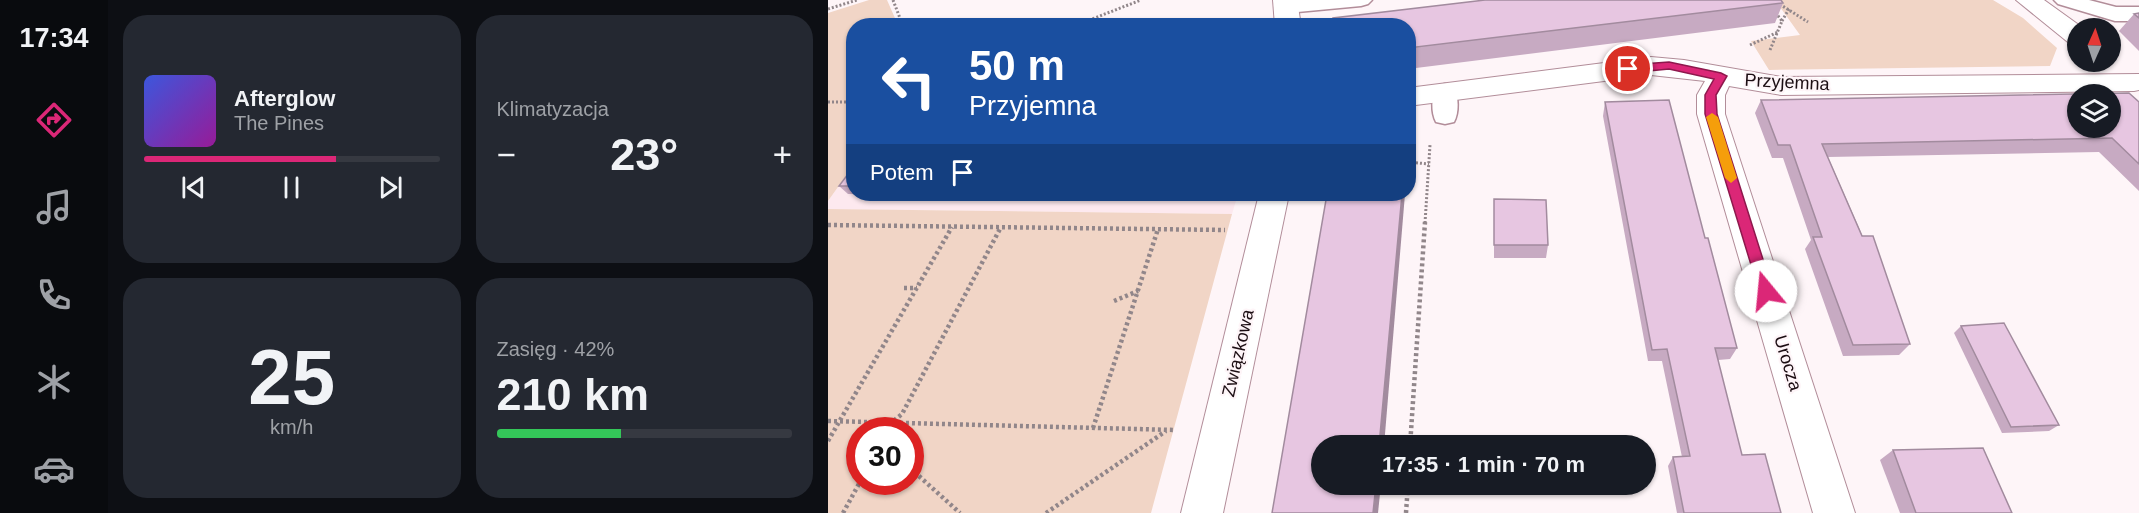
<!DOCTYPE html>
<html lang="pl">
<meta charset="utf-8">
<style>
:root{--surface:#171b24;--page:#242831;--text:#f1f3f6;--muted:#9ea1a6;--line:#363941;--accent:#db2777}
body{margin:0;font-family:Arial,sans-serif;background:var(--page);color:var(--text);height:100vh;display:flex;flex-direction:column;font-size:22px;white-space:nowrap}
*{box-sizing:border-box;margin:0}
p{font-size:20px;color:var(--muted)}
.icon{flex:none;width:33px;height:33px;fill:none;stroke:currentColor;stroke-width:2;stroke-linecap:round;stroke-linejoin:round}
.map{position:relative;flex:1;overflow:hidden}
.panel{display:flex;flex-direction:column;gap:15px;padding:15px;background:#0d0f14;width:720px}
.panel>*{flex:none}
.hud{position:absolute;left:18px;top:18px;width:570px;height:183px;border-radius:24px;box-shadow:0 2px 4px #0004;background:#1a4fa0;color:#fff;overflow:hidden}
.needle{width:39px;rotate:3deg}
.controls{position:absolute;left:1239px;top:18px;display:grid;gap:12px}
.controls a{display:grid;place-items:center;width:54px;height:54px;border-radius:50%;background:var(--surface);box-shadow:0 2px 4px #0004;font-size:30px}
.speed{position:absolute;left:18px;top:417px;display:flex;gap:12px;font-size:30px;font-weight:700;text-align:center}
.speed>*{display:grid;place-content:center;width:78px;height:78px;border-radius:50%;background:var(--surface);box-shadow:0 2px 4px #0004;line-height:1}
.speed .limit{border:9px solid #d22;background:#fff;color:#111}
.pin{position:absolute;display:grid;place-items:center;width:51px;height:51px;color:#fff;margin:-26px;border:3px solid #fff;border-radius:50%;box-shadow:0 2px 6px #0007}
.me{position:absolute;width:66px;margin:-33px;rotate:343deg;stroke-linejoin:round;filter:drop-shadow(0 0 4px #0008)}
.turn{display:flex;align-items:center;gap:21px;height:126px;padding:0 24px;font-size:27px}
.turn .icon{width:78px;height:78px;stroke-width:2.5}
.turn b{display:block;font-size:42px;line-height:51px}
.then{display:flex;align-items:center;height:57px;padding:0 24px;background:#0003;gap:12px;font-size:22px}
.big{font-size:45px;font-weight:600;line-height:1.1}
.panel .tile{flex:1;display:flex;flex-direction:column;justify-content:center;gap:9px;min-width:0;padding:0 21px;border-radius:24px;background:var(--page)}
.panel .dial{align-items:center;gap:0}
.dial b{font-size:78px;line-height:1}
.song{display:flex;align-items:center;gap:18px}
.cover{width:72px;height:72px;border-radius:9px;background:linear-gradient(135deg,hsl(230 70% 55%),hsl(300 70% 35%))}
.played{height:6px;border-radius:3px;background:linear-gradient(90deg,var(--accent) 65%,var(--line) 65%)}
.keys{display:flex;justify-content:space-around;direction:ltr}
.heat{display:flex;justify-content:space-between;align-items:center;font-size:33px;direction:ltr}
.charge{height:9px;border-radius:4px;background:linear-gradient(90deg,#34c759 42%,var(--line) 0)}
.panel .tiles{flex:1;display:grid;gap:15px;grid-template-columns:repeat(2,1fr)}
.trip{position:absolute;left:483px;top:435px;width:345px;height:60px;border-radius:30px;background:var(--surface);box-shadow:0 2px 4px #0004;font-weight:600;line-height:60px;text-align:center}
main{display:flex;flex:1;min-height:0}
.tabs{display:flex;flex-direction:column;width:108px;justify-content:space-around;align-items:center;background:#090b0e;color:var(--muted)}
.tabs .icon{width:42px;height:42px}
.tabs .active{color:var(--accent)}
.tabs b{font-size:27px;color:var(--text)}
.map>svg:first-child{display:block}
.built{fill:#fde9ef}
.green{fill:#f1d5c6;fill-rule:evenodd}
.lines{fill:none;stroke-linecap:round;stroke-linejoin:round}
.service-casing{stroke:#b28d99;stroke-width:3}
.minor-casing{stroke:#b28d99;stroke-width:2}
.path-far1{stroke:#91868a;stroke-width:3;stroke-dasharray:2 2;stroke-linecap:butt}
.path{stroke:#91868a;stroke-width:4.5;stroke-dasharray:3 3;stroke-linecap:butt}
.service{fill:#fff;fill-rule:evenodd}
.minor{fill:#fff;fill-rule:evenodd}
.wall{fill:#c7aac2}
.shaded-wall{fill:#a28b9e}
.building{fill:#e7c6e1;stroke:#a28b9e;stroke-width:1.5;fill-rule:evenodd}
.route{fill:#db2777;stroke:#8e194d;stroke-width:1.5}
.slow{fill:#f59e0b}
.labels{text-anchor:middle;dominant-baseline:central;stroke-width:4.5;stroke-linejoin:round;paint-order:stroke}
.street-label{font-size:18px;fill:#1c0e13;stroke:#fef5f8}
</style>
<main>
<nav class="tabs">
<b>17:34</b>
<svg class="icon active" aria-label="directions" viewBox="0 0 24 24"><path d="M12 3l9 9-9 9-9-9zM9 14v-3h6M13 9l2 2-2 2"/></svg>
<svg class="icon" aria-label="music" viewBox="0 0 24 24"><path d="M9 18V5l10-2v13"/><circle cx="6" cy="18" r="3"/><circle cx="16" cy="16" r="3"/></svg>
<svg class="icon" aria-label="phone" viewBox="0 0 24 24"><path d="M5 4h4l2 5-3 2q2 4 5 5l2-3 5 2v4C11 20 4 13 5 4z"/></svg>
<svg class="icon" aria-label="climate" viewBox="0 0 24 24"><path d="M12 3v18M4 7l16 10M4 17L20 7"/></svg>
<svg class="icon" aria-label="car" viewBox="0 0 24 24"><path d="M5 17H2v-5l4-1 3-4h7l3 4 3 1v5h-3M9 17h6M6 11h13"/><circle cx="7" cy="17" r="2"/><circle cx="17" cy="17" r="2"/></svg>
</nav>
<section class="panel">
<div class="tiles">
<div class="tile">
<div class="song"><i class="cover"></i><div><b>Afterglow</b><p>The Pines</p></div></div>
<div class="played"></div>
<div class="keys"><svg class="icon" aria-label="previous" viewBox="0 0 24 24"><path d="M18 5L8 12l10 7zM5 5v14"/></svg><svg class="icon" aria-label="pause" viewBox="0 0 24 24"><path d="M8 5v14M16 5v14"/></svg><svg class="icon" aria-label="next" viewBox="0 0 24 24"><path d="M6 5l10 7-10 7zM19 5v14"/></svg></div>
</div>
<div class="tile"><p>Klimatyzacja</p>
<div class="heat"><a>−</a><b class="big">23°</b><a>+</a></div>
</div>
<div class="tile dial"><b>25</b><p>km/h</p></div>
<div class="tile"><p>Zasięg · 42%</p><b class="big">210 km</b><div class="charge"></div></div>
</div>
</section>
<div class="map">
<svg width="1311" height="513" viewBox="0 0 1311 513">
<rect width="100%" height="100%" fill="#fef5f8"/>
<polygon class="built" points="25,166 26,194 410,194 404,214 0,209 0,201"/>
<g class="green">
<polygon points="41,0 59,0 70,25 26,26 25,166 0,201 0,13"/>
<polygon points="947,0 1165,0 1195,18 1229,48 1222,66 941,70 923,41 972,35"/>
<path d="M0,209L404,214L323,513H0ZM32,430H82V482H32Z"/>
</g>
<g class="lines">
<g class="service-casing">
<g id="service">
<polygon points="465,0 544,0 540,4 533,6 459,13 451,12 448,7 451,2"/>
<polygon points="1226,0 1261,0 1288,7 1311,7 1311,21 1287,21 1230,4"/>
<path d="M617,84L625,86C631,96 631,113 626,122L617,124L608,122C603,113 603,96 609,86Z"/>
</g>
</g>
<g class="minor-casing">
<g id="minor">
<polygon points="445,0 469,0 473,26 447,26"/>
<polygon points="1188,0 1216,0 1255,28 1250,28 1250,45 1241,43"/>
<polygon points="823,57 856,60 953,77 1311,74 1311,90 1306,91 953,95 901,86 897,95 897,114 1027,513 985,513 869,114 869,95 877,81 823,75 580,106 580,88"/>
<polygon points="431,194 461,194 395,513 353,513"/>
</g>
</g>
<g class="path-far1">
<polyline points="65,0 75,26"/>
<polyline points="945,0 980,22"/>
<polyline points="0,9 29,0"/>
<polyline points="954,21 961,9"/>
<polyline points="246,26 313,0"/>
<polyline points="922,45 950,32"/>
<polyline points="942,50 954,21 947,12"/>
<polyline points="0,102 26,102"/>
<polyline points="580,162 601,164"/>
<polyline points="597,223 602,145"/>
</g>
<g class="path">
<polyline points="0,225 397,230"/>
<polyline points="76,288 89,288"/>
<polyline points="286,301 310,291"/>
<polyline points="0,421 347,430"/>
<polyline points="265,428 330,229"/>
<polyline points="59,430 64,422 74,414 173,227"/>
<polyline points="0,441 124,227"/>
<polyline points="582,446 597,222"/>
<polyline points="82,468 132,513"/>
<polyline points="15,513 32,482"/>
<polyline points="218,513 338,431"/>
<polyline points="578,513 580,484"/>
</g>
<use href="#service" class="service"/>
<use href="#minor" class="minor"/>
</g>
<g class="wall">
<polygon points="955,3 947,23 580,69 580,26"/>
<polygon points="1311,13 1311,51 1291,31 1306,14"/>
<polygon points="933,100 1311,102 1311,191 1271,152 1000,157 1082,344 1071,355 1015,356 977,249 983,240 955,158 944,158 927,113"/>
<polygon points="777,102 877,238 909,348 902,359 890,360 914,455 953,513 849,513 840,466 845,457 854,457 834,361 820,361 775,116"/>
<polygon points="26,166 26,194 352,194 351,196 20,194 11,186"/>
<polygon points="666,199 720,245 718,258 666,258"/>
<polygon points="1133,326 1231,425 1221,431 1174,433 1126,333"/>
<polygon points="1065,450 1184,513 1072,513 1052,460"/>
</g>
<g class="shaded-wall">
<polygon points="574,194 577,194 556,446 551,446"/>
<polygon points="548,484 553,484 550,513 545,513"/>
</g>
<g class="building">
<polygon points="657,0 953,0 955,3 580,48 580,26 506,26 505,18"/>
<polygon points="1311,13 1311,18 1306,14"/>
<path d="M1301,93L1311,102V164L1284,138L994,144L1034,236H1045L1082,344L1025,345L985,237H994L962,145H950L933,100ZM1250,94H1282V128H1250Z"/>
<polygon points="841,100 877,238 880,238 909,348 887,348 914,455 937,454 953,513 856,513 845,457 862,456 839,349 824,350 777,102"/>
<polygon points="26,166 26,186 11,186"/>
<polygon points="499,194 574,194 551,446 494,446 494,484 548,484 545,513 444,513"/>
<polygon points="666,199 718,200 720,245 666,245"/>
<polygon points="1176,323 1231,425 1183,427 1133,326"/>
<polygon points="1155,448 1184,513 1088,513 1065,450"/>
</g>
<polygon class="route" points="841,62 893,73 899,76 888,95 889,114 945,291 943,295 933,295 931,291 877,114 877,95 886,79 841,69 800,73 794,69 800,65"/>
<polygon class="slow" points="884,113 890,117 909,178 903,183 897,178 878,117"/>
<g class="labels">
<g class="street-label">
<text transform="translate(959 82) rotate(3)">Przyjemna</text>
<text transform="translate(410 353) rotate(-77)">Związkowa</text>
<text transform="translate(960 363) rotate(73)">Urocza</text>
</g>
</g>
</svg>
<div class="controls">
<a><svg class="needle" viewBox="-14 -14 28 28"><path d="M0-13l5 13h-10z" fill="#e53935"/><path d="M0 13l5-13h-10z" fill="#9ea1a6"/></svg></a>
<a><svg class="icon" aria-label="layers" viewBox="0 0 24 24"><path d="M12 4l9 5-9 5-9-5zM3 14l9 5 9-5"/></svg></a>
</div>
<div class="speed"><div class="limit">30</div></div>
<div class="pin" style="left:800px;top:69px;background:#d93025"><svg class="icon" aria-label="arrive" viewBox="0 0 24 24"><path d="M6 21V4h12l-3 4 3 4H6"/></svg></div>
<svg class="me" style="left:938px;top:291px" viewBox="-20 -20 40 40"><circle r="19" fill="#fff"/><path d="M0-13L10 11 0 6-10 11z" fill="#db2777"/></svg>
<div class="trip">17:35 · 1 min · 70 m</div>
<div class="hud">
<div class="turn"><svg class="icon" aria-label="left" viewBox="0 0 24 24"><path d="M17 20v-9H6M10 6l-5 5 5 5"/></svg><div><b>50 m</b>Przyjemna</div></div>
<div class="then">Potem<svg class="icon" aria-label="arrive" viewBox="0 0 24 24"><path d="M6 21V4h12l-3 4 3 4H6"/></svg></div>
</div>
</div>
</main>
